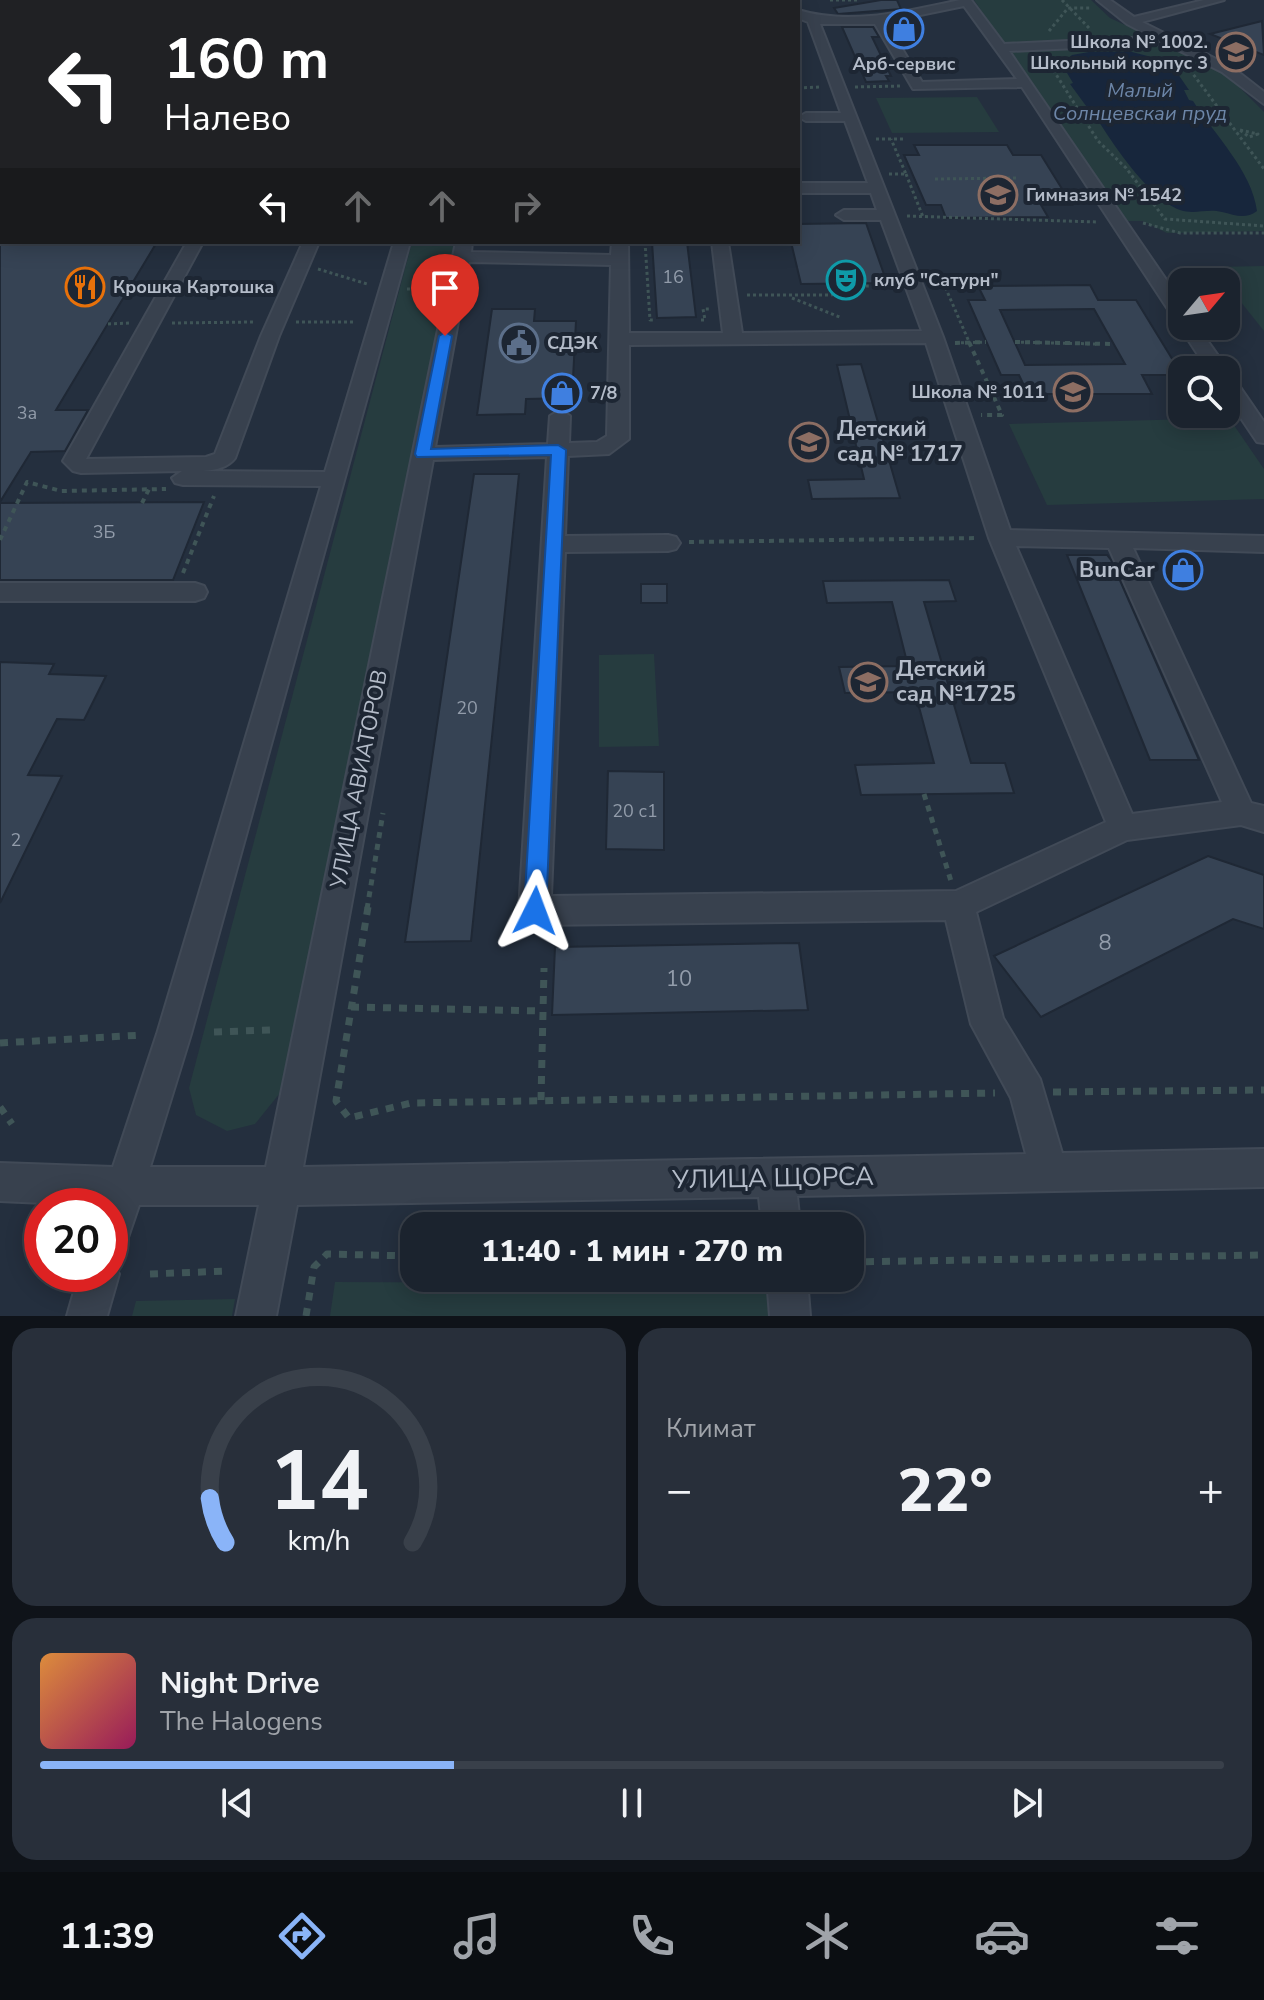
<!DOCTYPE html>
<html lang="ru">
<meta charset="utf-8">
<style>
:root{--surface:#1b232e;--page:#282f3a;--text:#f1f3f6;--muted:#a0a4aa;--line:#39404a;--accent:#8ab4f8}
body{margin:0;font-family:"Nunito Sans",sans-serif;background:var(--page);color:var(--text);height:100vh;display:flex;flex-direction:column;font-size:30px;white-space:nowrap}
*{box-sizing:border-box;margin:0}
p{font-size:26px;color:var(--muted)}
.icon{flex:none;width:44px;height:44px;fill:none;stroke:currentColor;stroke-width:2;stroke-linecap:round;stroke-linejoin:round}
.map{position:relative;height:1316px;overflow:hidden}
.drawer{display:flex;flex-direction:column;gap:12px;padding:12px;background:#0f1319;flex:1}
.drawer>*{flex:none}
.hud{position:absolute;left:0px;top:0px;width:800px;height:244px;box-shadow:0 4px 20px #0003,0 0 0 2px var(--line);background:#202124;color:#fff;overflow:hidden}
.needle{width:52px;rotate:61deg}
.fabs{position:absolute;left:1168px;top:268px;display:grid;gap:16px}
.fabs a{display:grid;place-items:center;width:72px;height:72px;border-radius:16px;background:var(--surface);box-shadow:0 4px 20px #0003,0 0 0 2px var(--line);font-size:40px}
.speed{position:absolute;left:24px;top:1188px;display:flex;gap:16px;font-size:40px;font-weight:700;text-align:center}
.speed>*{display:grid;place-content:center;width:104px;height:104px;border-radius:50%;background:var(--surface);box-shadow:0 4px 20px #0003,0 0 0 2px var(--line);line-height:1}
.speed .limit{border:12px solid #d22;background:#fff;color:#111}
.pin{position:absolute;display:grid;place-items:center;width:68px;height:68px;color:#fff;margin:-82px -34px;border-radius:50% 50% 50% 0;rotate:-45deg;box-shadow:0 0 8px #0007}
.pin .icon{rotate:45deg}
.me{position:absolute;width:88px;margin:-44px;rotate:3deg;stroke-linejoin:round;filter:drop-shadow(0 0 6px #0008)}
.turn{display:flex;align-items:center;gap:28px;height:168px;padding:0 32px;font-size:36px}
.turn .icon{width:104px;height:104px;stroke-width:2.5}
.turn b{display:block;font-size:56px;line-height:68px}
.lanes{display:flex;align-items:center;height:76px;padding:0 32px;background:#0003;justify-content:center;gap:40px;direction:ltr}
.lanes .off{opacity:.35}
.big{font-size:60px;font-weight:800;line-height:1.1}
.drawer .tile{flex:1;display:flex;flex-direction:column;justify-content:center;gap:12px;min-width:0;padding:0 28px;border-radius:24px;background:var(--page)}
.drawer .dial{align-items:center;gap:0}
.dial svg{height:208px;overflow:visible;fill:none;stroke:var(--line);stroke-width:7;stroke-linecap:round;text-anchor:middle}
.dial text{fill:var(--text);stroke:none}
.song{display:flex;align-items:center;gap:24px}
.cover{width:96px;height:96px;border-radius:12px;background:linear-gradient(135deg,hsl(30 70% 55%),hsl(330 70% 35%))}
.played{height:8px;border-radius:4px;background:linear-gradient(90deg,var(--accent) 35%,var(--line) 35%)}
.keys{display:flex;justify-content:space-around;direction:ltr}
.heat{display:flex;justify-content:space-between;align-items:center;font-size:44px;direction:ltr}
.drawer .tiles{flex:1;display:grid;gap:12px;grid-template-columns:1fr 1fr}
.tile:last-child{grid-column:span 2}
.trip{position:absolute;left:400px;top:1212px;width:464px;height:80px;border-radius:24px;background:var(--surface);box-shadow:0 4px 20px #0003,0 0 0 2px var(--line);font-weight:800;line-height:80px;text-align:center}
.tab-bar{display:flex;height:128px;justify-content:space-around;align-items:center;background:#0b0e12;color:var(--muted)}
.tab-bar .icon{width:56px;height:56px}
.tab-bar .active{color:var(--accent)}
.tab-bar b{font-size:36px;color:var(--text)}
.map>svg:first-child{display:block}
.green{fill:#263c3f}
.water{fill:#17263c}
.building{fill:#364354;stroke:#1f2835;stroke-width:2;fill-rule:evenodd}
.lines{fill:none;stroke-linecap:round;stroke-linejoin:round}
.minor-casing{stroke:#414a57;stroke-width:4}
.path-far3{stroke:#3f5557;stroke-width:3;stroke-dasharray:3 3;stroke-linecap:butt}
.path-far2{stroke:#3f5557;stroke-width:4;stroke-dasharray:5 5;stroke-linecap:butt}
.path-far1{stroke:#3f5557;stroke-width:5;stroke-dasharray:6 6;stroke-linecap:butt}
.path{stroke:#3f5557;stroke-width:7;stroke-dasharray:8 8;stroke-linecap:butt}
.minor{fill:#38414e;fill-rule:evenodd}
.route{fill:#1a73e8;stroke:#114b97;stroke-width:2}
.labels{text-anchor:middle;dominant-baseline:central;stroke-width:8;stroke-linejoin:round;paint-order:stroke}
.far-poi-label{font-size:18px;font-weight:bold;fill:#b4bcc9;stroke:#1d2633;text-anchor:start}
.number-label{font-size:18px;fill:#929caa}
.far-water-label{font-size:20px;font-style:italic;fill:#6d86a8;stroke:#1d2633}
.poi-label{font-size:22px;font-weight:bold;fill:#b4bcc9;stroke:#1d2633;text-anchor:start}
.street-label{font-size:22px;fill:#b4bcc9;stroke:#1d2633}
.near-number-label{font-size:22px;fill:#929caa}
.near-street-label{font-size:26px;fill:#b4bcc9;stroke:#1d2633}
</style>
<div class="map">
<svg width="1264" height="1316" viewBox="0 0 1264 1316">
<rect width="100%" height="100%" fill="#242f3e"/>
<g class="green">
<polygon points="974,0 1091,0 1110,18 1222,70 1264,112 1264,231 1167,233 1143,221 1127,221"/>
<polygon points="977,97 999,132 892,133 876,98"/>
<polygon points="412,242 455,242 280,1093 255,1124 227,1131 196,1115 189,1088"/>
<polygon points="1264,266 1264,331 1213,267"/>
<polygon points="1229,418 1264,469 1264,499 1047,505 1009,424"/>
<polygon points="654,654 659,746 599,747 599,655"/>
<polygon points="335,1282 767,1284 770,1316 330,1316"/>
<polygon points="235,1299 232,1316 132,1316 136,1301"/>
</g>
<path class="water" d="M1089,52H1132L1163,60L1171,64L1189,90H1184L1189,100L1193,101C1214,134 1252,171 1257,211C1245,220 1235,215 1222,212C1207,208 1195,215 1180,210C1146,197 1108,136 1092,111L1089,110L1070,84L1073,83L1067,73H1063L1066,60L1072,55Z"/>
<g class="building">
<polygon points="881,0 897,0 901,9 838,14 834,8"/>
<polygon points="1262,21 1264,55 1210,34"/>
<polygon points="842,27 873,27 879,37 872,37 891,76 886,76 889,81 866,82"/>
<polygon points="914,145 1007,145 1013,155 1041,155 1072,205 1041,205 1048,217 946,218 941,205 926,205 904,155 919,155"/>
<polygon points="866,223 887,283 801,284 791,242 798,242 798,224"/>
<polygon points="0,242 157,242 56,410 88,410 65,451 31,452 0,502"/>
<polygon points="652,242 687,242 696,317 657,318"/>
<path d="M1090,285L1098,300H1136L1182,375H1142L1152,394H1028L1019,375H1001L968,300H985L978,286ZM1094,309L1125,364L1025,365L1000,310Z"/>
<polygon points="492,309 535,309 534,321 576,321 572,398 526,399 525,414 477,415"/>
<polygon points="861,364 900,498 812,499 808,480 864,479 837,365"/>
<polygon points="474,474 519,474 471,941 405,942"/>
<polygon points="204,502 173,580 0,580 0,503"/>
<polygon points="1067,555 1107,555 1111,560 1199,760 1150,760"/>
<polygon points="949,580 956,601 924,602 971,763 1005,763 1014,793 861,795 855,765 934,763 915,692 845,693 839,667 908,666 892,602 827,603 823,581"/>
<rect x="641" y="584" width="26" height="19"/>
<polygon points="0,662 54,664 49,674 106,676 84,720 57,719 28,775 62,776 0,903"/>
<polygon points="608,771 664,772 664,850 606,849"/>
<polygon points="1208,856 1264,875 1264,929 1233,919 1041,1017 994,956"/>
<polygon points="799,943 808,1010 552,1015 555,947"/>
</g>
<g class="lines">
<g class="minor-casing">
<g id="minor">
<rect x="461" y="0" width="12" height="2"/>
<polygon points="506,0 518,0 505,2"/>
<polygon points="577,0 589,0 576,2"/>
<polygon points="706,0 718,0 719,2 707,2"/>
<path d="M960,0H971L1004,44L1152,37L1127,24L1097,0H1110L1134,17L1204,0H1224L1142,22L1232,67L1264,92V104L1222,72L1166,44L1009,51L1182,303V326H1197L1228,370L1226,373V370H1208L1179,326L1181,322L1173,317L1022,87L913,89L875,24H820L943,337L1010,530L1264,536V552L1133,548L1251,803L1264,806V832L1241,825L1127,840L976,912L1003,1018L1040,1079L1062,1153L1264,1149V1187L797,1196L800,1226H762L759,1197L297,1205L276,1316H236L259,1205H139L124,1249L110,1254V1206L0,1201V1163L113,1167L157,1034L321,486L183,485L175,483L172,478L182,471L81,473L73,471L63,461L187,242H203L86,459L206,457L215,454L261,336L303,242H319L279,336L235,458C227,469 210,471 198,471L325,472L394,242H410L191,1034L150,1167H266L456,242H472L471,252L611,255L612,242H628L629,333H723L712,242H728L742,333L922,331L881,220H844L836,215L844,210H877L871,193H798V183H868L845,121H806L799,117L806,113H841L808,22L798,18V10C851,26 907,11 960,0ZM964,6L1017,79L922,82L886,22ZM469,262L611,265L607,436L597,442L569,443L570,416L560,410L550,416L548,444L435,447ZM926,343L989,538L1106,822L956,891L551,896L565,552L668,551L676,549L680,543L676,537L668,535L565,536L568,456L609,454L629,439V345ZM547,457L519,911L524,921L535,925L946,920L971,1024L1011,1098L1026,1154L303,1167L433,460ZM1016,546L1109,548L1222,802L1132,814Z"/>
<rect x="0" y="17" width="2" height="8"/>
<polygon points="0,79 2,79 0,88"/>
<rect x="0" y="209" width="2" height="10"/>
<polygon points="1226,375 1233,377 1264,422 1264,443 1257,442 1226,396"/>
<polygon points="0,583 195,583 204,586 207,592 204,598 195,601 0,601"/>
<polygon points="110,1259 119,1274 107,1316 67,1316 79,1274 110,1274"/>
<polygon points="767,1278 807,1278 810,1316 770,1316"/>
</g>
</g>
<g class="path-far3">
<polyline points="103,0 111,2"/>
<polyline points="830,0 858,0"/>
<polyline points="1062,0 1089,28"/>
<polyline points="137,2 142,0"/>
<polyline points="1049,31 1068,8 1092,8"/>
<polyline points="1047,60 1098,141 1126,168 1165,219 1264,226"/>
<polyline points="1190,70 1264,169"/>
<polyline points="855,87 901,86"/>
<polyline points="798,88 821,87"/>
<polygon points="1240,130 1258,134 1249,137"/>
<polyline points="876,139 905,139"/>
<polyline points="889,174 906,174 891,139"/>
<polyline points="906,174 923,217"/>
<polyline points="935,179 1016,178"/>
<polyline points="907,216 1097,222"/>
<polyline points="1143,223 1180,233 1264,233"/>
<polyline points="645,242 650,320 655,320"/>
<polyline points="318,269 367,284"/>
<polyline points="943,282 970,344"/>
<polyline points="407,289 437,289"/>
<polyline points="747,295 831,295 863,286 896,286"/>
<polyline points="792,298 842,318"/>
<polyline points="701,320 705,320 703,309 711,309"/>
<polyline points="296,322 355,322"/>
<polyline points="172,323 254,322"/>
<polyline points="108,324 130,323"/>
<polyline points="1015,342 1097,344"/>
<polyline points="955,343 986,342"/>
</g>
<g class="path-far2">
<polyline points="969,342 1002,415 981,415"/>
<polyline points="1015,342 1113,344"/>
<polyline points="955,343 986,342"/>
<polyline points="142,503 149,489"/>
<polyline points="0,540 27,482 61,491 166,489"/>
<polyline points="689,542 979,538"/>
<polyline points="183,573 214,496"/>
</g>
<g class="path-far1">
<polyline points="924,794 951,881"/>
<polyline points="367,909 383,813"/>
</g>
<g class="path">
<polyline points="368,907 336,1101 349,1118 411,1103 995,1093"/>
<polyline points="351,1007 541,1011"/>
<polyline points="214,1032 270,1030"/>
<polyline points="0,1043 143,1035"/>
<polyline points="1053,1092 1264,1090"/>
<polyline points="541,1100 544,968"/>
<polyline points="0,1107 12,1124"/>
<polyline points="850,1262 1264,1255"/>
<polyline points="150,1274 227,1271"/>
<polyline points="306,1316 314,1267 327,1254 414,1256"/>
</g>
<use href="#minor" class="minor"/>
</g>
<polygon class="route" points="445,332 452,336 431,449 558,445 566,450 546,911 543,918 535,921 527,918 524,911 551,455 417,457 415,454 439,336"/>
<defs>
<g id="shop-ring" transform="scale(2)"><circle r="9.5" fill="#1d2633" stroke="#3f7fe0" stroke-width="1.5"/><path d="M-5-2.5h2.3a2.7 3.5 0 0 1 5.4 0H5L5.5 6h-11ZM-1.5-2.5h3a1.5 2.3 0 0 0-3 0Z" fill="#3f7fe0"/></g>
<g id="school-ring" transform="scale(2)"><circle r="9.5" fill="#1d2633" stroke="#8d6e63" stroke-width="1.5"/><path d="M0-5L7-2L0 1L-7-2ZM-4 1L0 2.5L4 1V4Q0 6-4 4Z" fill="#8d6e63"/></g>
<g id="theatre-ring" transform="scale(2)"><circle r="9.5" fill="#1d2633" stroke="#0f9aa8" stroke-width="1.5"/><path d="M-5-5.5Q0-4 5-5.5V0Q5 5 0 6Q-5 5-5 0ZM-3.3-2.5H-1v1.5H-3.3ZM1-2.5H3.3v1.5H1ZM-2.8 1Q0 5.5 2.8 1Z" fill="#0f9aa8"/></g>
<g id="restaurant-ring" transform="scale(2)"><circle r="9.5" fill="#1d2633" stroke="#e8710a" stroke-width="1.5"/><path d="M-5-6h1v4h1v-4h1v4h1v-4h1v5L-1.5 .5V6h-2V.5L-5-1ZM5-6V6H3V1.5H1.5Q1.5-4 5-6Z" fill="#e8710a"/></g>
<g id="civic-ring" transform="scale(2)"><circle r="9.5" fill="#1d2633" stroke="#5c6f8a" stroke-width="1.5"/><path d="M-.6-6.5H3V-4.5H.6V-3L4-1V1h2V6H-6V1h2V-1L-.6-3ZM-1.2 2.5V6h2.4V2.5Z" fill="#5c6f8a"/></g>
</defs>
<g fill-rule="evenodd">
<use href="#shop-ring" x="904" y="29"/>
<use href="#school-ring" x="1236" y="52"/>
<use href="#school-ring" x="998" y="195"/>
<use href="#theatre-ring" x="846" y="280"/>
<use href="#restaurant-ring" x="85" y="287"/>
<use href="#civic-ring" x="519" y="343"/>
<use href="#school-ring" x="1073" y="392"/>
<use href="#shop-ring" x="562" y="393"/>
<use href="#school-ring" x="809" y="442"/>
<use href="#shop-ring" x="1183" y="570"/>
<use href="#school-ring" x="868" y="682"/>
</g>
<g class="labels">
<g class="far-poi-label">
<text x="1208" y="42" text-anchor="end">Школа № 1002.<tspan x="1208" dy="21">Школьный корпус 3</tspan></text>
<text x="904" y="64" text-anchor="middle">Арб-сервис</text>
<text x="1026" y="195">Гимназия № 1542</text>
<text x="874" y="280">клуб "Сатурн"</text>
<text x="113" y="287">Крошка Картошка</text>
<text x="547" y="343">СДЭК</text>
<text x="1045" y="392" text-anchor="end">Школа № 1011</text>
<text x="590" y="393">7/8</text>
</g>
<g class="number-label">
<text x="673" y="277">16</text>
<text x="27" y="413">3а</text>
<text x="104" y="532">3Б</text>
<text x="467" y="708">20</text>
<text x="635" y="811">20 с1</text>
<text x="16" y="840">2</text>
</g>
<g class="far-water-label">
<text x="1140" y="90">Малый<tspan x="1140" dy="23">Солнцевскаи пруд</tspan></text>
</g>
<g class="poi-label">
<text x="837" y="429">Детский<tspan x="837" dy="25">сад № 1717</tspan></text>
<text x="1155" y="570" text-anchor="end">BunCar</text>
<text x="896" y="669">Детский<tspan x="896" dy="25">сад №1725</tspan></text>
</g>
<g class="street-label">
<text transform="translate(359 779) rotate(-79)">УЛИЦА АВИАТОРОВ</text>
</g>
<g class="near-number-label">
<text x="1105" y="943">8</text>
<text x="679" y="979">10</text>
</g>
<g class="near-street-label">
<text transform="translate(773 1178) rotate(-1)">УЛИЦА ЩОРСА</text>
</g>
</g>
</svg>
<div class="fabs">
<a><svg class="needle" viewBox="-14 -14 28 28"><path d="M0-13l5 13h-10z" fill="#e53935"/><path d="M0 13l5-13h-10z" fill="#a0a4aa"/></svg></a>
<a><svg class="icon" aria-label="search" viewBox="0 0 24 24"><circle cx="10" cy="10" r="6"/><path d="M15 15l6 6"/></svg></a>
</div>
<div class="speed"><div class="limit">20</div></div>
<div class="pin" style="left:445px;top:336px;background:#d93025"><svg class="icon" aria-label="arrive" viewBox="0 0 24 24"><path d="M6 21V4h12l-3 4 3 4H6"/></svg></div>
<svg class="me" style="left:535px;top:911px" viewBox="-20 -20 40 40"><path d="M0-17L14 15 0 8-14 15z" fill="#1a73e8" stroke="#fff" stroke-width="4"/></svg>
<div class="trip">11:40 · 1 мин · 270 m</div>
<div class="hud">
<div class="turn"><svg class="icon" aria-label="left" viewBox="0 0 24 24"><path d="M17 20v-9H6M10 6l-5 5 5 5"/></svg><div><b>160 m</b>Налево</div></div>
<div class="lanes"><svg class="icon" aria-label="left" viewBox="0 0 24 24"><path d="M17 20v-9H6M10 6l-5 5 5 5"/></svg><svg class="icon off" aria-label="ahead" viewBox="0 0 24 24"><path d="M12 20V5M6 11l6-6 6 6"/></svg><svg class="icon off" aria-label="ahead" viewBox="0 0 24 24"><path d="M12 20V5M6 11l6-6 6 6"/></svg><svg class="icon off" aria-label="right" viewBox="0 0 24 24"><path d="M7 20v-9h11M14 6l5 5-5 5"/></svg></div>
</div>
</div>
<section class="drawer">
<div class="tiles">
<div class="tile dial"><svg viewBox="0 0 100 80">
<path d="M14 69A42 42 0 1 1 86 69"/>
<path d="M14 69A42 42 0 0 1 8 52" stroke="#8ab4f8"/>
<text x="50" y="56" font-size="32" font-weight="700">14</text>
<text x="50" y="72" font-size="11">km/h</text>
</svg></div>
<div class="tile"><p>Климат</p>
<div class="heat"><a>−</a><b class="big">22°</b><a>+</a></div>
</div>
<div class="tile">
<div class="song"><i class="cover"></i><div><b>Night Drive</b><p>The Halogens</p></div></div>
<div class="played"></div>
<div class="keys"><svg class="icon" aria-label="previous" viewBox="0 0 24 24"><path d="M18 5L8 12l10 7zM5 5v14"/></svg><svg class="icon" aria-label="pause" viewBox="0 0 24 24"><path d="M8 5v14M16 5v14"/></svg><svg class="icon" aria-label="next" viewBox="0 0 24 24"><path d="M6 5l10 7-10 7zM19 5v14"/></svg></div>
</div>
</div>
</section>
<nav class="tab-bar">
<b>11:39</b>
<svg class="icon active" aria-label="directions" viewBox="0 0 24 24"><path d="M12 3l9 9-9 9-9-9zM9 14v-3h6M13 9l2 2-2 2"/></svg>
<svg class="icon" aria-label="music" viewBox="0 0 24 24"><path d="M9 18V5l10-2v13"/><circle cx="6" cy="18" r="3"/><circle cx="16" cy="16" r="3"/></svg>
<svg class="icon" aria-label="phone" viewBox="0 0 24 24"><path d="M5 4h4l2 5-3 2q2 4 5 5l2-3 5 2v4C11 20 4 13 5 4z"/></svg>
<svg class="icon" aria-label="climate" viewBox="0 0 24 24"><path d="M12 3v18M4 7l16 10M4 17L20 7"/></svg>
<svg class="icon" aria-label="car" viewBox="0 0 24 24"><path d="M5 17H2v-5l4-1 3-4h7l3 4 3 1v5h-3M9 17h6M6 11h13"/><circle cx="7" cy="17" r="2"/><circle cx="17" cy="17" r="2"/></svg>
<svg class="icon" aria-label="filters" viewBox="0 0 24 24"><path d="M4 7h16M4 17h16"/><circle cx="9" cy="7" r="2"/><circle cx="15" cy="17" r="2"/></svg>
</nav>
